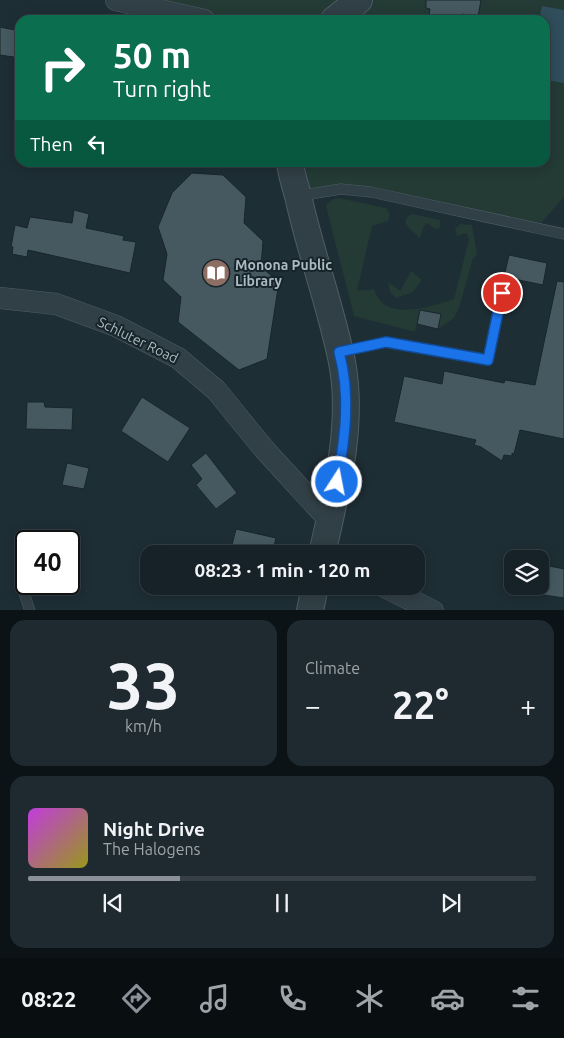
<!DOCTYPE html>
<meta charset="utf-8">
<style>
:root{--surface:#162228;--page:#1f2a30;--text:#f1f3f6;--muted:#9ea4a8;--line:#353f45;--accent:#8c9099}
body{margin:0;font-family:Ubuntu,sans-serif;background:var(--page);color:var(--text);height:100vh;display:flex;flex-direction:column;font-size:19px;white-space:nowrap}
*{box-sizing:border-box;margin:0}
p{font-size:16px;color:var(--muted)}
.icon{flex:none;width:28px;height:28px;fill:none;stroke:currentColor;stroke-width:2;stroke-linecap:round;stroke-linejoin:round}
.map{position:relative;height:610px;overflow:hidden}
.side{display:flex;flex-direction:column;gap:10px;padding:10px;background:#0c1316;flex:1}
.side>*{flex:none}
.hud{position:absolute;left:15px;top:15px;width:535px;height:152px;border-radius:15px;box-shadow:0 2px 12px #0003,0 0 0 1px var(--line);background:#0b6e4f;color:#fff;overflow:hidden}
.fabs{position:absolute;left:504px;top:550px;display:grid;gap:10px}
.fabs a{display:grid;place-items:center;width:45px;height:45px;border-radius:10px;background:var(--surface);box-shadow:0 2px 12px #0003,0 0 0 1px var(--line);font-size:25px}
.speed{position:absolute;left:15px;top:530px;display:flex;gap:10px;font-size:25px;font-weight:700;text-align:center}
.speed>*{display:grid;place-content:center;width:65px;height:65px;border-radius:50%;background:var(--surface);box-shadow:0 2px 12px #0003,0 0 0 1px var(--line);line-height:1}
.speed .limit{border:2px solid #111;border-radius:8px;background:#fff;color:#111}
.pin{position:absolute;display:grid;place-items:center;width:42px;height:42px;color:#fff;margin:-21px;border:2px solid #fff;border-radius:50%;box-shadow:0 1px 5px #0007}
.me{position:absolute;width:55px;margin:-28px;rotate:11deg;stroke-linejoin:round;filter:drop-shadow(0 0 4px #0008)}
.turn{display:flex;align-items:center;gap:18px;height:105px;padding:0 15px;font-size:22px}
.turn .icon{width:65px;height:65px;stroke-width:2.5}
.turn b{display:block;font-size:35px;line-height:42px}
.then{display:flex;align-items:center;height:48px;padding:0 15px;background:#0003;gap:10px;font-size:19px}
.big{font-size:38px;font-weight:600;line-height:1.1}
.side .card{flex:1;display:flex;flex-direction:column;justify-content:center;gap:8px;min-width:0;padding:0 18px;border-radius:15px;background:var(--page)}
.side .dial{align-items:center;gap:0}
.dial b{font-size:65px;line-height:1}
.song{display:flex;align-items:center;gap:15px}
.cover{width:60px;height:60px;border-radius:8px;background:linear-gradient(135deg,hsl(290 70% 55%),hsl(60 70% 35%))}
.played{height:5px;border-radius:2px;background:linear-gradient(90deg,var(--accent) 30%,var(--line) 30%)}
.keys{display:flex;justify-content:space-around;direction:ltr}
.heat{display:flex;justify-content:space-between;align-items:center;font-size:28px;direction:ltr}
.side .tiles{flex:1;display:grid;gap:10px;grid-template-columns:1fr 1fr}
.card:last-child{grid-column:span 2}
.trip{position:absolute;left:140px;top:545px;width:285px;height:50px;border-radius:15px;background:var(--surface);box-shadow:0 2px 12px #0003,0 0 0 1px var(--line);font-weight:600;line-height:50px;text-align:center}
.dock{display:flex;height:80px;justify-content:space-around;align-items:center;background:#090e10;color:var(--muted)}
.dock .icon{width:35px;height:35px}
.dock .current{color:var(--accent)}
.dock b{font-size:22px;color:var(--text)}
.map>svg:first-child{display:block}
.green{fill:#233a35}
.water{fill:#2f4d5b}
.building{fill:#465961;stroke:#19262c}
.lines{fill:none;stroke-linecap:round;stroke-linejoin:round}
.service-casing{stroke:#4f5d64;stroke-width:11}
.minor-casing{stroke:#4f5d64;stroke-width:22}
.tertiary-casing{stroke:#4f5d64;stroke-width:28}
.service{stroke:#313f46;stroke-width:10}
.minor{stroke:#313f46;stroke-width:21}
.tertiary{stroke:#313f46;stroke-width:26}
.route-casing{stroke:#114b97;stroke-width:12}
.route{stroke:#1a73e8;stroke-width:9}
.labels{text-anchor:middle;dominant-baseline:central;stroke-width:4;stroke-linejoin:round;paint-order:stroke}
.poi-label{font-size:14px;font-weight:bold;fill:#abbbc3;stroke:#17242a;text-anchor:start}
.street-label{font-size:14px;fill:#abbbc3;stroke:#17242a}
</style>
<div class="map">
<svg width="564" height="611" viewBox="0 0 564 611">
<rect width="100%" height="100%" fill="#1e2e35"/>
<g class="green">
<polygon points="116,0 564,0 564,197 536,229 371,192 298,196 290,163 545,162 545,20 204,20"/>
<path d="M339,198L386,208L390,214L388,221L372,226L357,291L374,289C384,323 430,307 454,299L469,239L466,233L457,236L455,229L460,224L472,225L477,255L473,258L459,308L454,318L438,329L441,314L420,310L415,332L354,316L326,206L333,199Z"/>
<polygon points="412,214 440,220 440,228 435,229 427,223 423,228 420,238 407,226 405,222 408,216"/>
<polygon points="411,271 422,280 413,292 396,298 390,292 388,282 400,291"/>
</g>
<polygon class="water" points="542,6 564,10 564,83 545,80 545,20 539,20"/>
<g class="building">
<polygon points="426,0 481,0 478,17 463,14 462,20 428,20 430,9 426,8"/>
<polygon points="0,27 20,31 20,58 0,55"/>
<polygon points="192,173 223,175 246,197 244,223 263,241 261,267 279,282 267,359 239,370 178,322 181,297 163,280 167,254 158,227 172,193"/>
<polygon points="74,210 89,214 86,228 124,236 123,240 136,242 130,273 28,250 27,257 12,254 13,247 11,247 15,225 27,228 30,217 72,223"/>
<polygon points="509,255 547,263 543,285 504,277"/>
<polygon points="557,281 564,282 564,439 520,430 514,454 512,453 512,456 504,455 502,461 481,447 474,445 476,440 394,422 404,376 442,384 444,371 504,383 505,380 535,385"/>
<polygon points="420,310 441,314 438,329 417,324"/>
<polygon points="142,397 190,428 168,462 121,431"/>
<polygon points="27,402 44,402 45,407 73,408 72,430 26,429"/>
<polygon points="206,453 237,493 216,509 196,485 202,479 191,465"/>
<polygon points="67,463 89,468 84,489 62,485"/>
<polygon points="236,529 276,538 272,554 247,554 248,549 232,545"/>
<polygon points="512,559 512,586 540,586 540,564 564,569 564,598 523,592 523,589 507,586"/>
</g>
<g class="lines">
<g class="service-casing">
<g id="service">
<polyline points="298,196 341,189 371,192 564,234"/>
<polyline points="340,352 386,342 488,360 502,293"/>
<polyline points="30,611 24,593 32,584"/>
</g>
</g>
<g class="minor-casing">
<g id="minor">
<polyline points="116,0 204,20"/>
<polyline points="0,298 56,304 116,326 178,358 216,390 264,449 329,520"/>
<polyline points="383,586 433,611"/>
</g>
</g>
<g class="tertiary-casing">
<g id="tertiary">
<polyline points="334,20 359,0"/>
<path d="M290,162C291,175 296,187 299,200C311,254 331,307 342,362C354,425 336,492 322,554"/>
<polyline points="310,611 315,586"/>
</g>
</g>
<use href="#service" class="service"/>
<use href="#minor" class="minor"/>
<use href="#tertiary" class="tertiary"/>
</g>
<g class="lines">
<g class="route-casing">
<path id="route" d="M337,482C345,439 351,395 339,352L386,342L488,360L502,293"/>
</g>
<use href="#route" class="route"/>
</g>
<defs>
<g id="library-disc" transform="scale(1.4375)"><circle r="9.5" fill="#8d6e63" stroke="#17242a"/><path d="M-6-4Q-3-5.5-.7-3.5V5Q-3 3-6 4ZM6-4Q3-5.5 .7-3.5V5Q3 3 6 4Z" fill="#fff"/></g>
</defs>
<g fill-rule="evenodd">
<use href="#library-disc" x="216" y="273"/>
</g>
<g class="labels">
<g class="poi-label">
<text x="235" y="265">Monona Public<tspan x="235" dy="16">Library</tspan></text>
</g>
<g class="street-label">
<text transform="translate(138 340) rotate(26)">Schluter Road</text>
</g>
</g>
</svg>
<div class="fabs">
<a><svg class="icon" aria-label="layers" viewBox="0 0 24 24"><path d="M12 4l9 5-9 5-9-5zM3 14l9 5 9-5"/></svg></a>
</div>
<div class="speed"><div class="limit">40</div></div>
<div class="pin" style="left:502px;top:293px;background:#d93025"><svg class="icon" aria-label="arrive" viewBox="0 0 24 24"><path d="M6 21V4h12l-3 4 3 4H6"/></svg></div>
<svg class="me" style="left:337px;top:482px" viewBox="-20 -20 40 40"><circle r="17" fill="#1a73e8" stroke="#fff" stroke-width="3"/><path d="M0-11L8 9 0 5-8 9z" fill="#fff"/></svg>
<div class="trip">08:23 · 1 min · 120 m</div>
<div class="hud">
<div class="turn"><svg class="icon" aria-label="right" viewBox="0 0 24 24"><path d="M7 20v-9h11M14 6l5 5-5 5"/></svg><div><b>50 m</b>Turn right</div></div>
<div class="then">Then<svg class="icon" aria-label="left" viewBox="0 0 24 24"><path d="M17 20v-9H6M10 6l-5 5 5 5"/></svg></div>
</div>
</div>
<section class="side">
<div class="tiles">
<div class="card dial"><b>33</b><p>km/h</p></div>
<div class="card"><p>Climate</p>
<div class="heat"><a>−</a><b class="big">22°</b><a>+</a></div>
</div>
<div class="card">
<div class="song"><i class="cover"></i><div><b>Night Drive</b><p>The Halogens</p></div></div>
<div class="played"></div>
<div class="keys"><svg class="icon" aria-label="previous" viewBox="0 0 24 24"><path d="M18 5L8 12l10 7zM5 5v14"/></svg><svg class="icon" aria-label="pause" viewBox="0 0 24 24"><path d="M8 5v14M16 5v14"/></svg><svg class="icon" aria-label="next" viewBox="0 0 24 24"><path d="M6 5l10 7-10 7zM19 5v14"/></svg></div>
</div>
</div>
</section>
<nav class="dock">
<b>08:22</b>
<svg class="icon current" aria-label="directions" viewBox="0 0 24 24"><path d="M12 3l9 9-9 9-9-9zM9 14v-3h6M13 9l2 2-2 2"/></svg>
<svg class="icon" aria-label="music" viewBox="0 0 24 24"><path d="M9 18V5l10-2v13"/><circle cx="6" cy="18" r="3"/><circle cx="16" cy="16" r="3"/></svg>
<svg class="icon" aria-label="phone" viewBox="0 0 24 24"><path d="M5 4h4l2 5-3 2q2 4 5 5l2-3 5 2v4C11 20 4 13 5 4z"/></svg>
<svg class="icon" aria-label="climate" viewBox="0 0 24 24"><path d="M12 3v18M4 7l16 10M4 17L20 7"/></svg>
<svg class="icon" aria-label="car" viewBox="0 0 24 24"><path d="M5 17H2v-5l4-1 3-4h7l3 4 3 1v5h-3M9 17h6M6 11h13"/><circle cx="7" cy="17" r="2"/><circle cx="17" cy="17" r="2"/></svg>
<svg class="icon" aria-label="filters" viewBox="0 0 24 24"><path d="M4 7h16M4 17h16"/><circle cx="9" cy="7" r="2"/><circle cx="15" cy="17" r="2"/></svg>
</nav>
